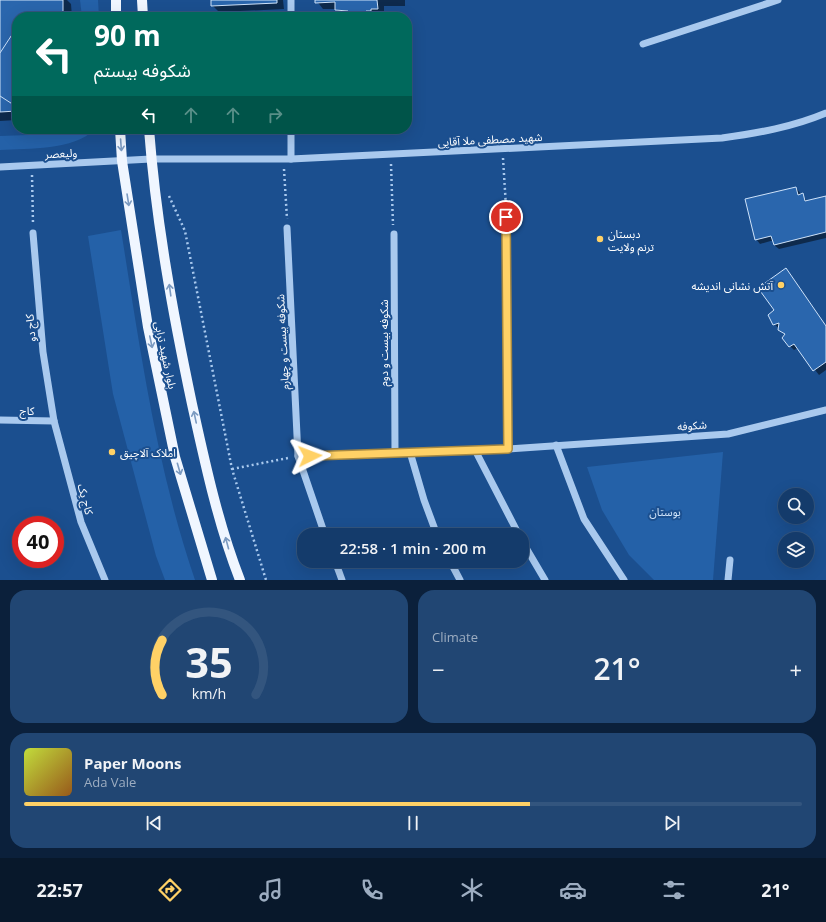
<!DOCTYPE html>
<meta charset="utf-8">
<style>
:root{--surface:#143b6b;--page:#214673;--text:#f1f3f6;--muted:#9dadc1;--line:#33557e;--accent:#ffd166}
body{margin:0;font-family:"Open Sans","Noto Sans Arabic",sans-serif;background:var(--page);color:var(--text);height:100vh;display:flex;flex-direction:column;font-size:15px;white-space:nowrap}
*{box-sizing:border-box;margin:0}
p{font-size:13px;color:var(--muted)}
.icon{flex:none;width:22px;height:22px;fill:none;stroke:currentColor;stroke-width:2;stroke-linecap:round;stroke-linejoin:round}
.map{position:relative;height:580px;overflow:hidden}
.sheet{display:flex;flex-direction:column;gap:10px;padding:10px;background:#0b203b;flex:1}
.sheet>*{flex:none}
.hud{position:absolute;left:12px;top:12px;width:400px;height:122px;border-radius:16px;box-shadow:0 4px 16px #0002,0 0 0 1px var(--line);background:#00695c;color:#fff;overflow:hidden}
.buttons{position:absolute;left:778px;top:488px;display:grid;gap:8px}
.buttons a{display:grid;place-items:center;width:36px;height:36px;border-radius:50%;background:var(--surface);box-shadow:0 4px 16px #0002,0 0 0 1px var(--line);font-size:20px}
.speed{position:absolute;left:12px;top:516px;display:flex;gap:8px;font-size:20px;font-weight:700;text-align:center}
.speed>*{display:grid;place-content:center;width:52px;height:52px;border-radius:50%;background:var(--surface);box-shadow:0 4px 16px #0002,0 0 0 1px var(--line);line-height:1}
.speed .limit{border:6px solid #d22;background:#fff;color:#111}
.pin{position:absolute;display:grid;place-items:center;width:34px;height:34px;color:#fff;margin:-17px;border:2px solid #fff;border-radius:50%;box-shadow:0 1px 4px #0007}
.me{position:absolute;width:44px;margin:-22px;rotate:87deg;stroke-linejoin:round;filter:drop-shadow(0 0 3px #0008)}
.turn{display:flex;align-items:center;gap:14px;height:84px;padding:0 16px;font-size:18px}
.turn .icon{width:52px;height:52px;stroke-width:2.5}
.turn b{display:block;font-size:28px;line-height:34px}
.lanes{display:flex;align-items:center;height:38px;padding:0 16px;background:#0003;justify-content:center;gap:20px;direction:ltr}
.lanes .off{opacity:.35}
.big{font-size:30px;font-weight:600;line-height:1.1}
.sheet .widget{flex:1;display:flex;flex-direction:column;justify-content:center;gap:6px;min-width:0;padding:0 14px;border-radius:16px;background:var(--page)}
.sheet .dial{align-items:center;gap:0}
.dial svg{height:104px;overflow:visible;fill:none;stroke:var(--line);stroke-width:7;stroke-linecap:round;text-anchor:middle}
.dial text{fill:var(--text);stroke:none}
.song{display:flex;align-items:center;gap:12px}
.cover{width:48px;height:48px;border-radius:6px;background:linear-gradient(135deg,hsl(70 70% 55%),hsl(30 70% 35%))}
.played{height:4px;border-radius:2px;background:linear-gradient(90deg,var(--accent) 65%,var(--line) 65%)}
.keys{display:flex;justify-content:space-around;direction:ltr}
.heat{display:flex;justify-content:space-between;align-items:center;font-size:22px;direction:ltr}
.sheet .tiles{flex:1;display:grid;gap:10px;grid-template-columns:1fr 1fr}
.widget:last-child{grid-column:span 2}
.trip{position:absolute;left:297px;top:528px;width:232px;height:40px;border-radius:16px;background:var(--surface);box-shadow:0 4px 16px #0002,0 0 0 1px var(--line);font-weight:600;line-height:40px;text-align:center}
.tab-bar{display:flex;height:64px;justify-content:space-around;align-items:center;background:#08182b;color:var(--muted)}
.tab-bar .icon{width:28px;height:28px}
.tab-bar .selected{color:var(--accent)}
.tab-bar b{font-size:18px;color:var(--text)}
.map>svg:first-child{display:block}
.green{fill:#2461a8}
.shadow{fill:#0007}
.building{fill:#2a66ad;stroke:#cfe3fa}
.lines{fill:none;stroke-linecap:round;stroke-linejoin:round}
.path{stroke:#a9c9ee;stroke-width:2.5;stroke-dasharray:2 3;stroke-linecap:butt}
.minor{stroke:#a9c9ee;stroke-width:7}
.major{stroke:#f0f6ff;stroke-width:10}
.oneway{stroke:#7b9ac1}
.route-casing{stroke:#a68842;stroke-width:10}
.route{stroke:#ffd166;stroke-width:7}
.poi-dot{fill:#ffd166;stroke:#1b4f8f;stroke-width:1.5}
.labels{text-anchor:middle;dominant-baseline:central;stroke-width:4;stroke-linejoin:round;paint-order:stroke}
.street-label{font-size:11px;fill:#fff;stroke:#1b4f8f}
.poi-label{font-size:11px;fill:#fff;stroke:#1b4f8f;text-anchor:start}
.park-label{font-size:11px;fill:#cfe3fa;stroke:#1b4f8f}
</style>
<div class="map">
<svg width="826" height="580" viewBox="0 0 826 580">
<rect width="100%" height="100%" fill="#1b4f8f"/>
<g class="green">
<polygon points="80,0 98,0 99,17 82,17"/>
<path d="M64,129H95C73,151 29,148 0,150V136L57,134Z"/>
<path d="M121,230C140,348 156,466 195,580H165L156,556L113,394L88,236Z"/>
<polygon points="723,452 713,580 654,580 629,555 602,510 587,467"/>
</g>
<g class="shadow">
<polygon points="0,0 67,0 71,4 72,17 17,17 17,120 0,121"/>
<polygon points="212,0 283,0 284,9 219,12 212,5"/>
<polygon points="316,0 405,0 405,6 384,6 384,15 378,15 378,17 343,17 336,9 323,9"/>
<polygon points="796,188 808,202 826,197 826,238 779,249 774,245 774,240 760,244 756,239"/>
<polygon points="790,274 826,326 826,370 819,375 798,348 794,350 790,346 784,334 789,337 774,324 775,310"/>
</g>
<g class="building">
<polygon points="0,0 63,0 63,17 17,17 17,111 0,112"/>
<polygon points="211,0 277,0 277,3 211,6"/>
<polygon points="315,0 377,0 378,9 371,9 371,11 366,11 366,17 348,17 348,11 335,10 335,2 315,3"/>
<polygon points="17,27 17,107 0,96 0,53"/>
<polygon points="796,187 798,195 803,193 805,201 826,196 826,232 774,245 771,236 755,240 745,199"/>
<polygon points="786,268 826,326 826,362 813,371 794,344 789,347 782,338 785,334 778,330 779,323 773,325 768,315 774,310 758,288"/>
</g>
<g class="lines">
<g class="path">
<polyline points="503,158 506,207"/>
<polyline points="391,164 393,225"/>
<polyline points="284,169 287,219"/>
<polyline points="32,175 33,224"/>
<polyline points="169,196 185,231 232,469 266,580"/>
<polyline points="232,469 288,458"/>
</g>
<g class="minor">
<polyline points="291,0 291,17"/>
<polyline points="643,44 778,0"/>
<polyline points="291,129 291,159"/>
<path d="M0,167L151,159H291L722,138C758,133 793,127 826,113"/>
<polyline points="506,217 508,449"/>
<polyline points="287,228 298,456 325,535"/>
<polyline points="33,233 43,352 54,421 81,522 105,580"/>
<polyline points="394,234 395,452"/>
<polyline points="0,420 54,421"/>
<polyline points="556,445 584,519 624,580"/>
<polyline points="475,450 519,535"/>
<polyline points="410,452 424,500 437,535"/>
<polyline points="298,456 508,449 728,434 826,410"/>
<polyline points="522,541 545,580"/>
<polyline points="335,561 342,580"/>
<polyline points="450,561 460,580"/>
<polyline points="728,580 730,560"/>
</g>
<g class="major">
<polyline points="116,0 116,17"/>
<polyline points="142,0 143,17"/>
<polyline points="120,129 122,161 148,327 175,457 212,580"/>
<path d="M149,129C156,222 173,314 192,404C205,463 218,524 240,580"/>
</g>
</g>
<defs><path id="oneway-shaft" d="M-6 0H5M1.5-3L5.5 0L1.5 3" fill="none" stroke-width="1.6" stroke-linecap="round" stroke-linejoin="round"/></defs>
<g class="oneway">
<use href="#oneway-shaft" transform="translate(121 145) rotate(86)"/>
<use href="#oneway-shaft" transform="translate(128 200) rotate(81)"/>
<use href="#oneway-shaft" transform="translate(170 290) rotate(-98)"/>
<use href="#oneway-shaft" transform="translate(151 342) rotate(78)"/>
<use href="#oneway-shaft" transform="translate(195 417) rotate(-102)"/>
<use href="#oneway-shaft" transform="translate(179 469) rotate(74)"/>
<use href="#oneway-shaft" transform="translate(227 543) rotate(-105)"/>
</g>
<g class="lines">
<g class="route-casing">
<polyline id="route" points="310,456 508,449 506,217"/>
</g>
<use href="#route" class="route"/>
</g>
<g class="poi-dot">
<circle cx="600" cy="239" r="4"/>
<circle cx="781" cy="285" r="4"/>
<circle cx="112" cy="452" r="4"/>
</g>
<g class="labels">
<g class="street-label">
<text transform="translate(490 139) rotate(-3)">شهید مصطفی ملا آقایی</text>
<text transform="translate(61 153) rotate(-3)">ولیعصر</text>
<text transform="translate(30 328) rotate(-95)">کاج دو</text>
<text transform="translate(282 342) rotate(-93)">شکوفه بیست و چهارم</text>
<text transform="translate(383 343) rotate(-90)">شکوفه بیست و دوم</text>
<text transform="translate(166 355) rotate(78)">بلوار شهید ترابی</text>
<text x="27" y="410">کاج</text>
<text transform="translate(692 425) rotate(-4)">شکوفه</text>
<text transform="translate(86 499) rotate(75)">کاج یک</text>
</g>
<g class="poi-label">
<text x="608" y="233">دبستان<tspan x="608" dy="13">ترنم ولایت</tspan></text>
<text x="773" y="285" text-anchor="end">آتش نشانی اندیشه</text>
<text x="120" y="452">املاک آلاچیق</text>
</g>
<g class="park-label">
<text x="665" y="511">بوستان</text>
</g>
</g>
</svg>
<div class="buttons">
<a><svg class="icon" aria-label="search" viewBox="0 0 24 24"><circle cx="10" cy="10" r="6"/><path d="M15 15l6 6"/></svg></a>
<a><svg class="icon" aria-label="layers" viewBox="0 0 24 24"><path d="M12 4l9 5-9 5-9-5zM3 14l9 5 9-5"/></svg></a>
</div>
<div class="speed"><div class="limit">40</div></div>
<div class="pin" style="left:506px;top:217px;background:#d93025"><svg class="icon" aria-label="arrive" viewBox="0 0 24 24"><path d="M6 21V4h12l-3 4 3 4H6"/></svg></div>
<svg class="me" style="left:310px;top:456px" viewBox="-20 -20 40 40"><path d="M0-17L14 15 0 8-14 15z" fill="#ffd166" stroke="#fff" stroke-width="4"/></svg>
<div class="trip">22:58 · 1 min · 200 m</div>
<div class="hud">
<div class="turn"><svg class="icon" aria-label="left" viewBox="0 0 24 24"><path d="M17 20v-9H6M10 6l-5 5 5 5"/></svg><div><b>90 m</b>شکوفه بیستم</div></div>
<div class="lanes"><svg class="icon" aria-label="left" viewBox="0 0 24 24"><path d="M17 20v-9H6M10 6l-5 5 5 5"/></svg><svg class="icon off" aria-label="ahead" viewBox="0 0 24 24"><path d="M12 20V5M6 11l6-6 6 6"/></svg><svg class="icon off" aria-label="ahead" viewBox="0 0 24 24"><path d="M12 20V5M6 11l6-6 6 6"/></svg><svg class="icon off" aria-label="right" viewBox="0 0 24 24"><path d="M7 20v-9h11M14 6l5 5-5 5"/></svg></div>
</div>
</div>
<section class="sheet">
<div class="tiles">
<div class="widget dial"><svg viewBox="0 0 100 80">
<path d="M14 69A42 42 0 1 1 86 69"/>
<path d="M14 69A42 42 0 0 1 14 27" stroke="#ffd166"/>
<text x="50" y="56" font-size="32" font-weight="700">35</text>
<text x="50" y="72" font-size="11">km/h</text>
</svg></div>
<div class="widget"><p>Climate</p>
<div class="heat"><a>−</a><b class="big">21°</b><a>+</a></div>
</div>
<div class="widget">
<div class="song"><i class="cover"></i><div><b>Paper Moons</b><p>Ada Vale</p></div></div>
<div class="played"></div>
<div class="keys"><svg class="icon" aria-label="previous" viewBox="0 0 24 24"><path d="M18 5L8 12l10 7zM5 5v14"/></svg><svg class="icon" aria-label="pause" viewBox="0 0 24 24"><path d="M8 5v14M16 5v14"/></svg><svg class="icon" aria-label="next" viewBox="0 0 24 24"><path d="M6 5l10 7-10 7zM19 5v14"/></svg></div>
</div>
</div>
</section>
<nav class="tab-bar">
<b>22:57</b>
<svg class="icon selected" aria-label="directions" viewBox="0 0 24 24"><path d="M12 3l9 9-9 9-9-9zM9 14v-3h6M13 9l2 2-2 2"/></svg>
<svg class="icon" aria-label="music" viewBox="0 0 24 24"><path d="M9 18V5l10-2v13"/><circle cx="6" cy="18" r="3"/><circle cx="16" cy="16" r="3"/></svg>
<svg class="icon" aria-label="phone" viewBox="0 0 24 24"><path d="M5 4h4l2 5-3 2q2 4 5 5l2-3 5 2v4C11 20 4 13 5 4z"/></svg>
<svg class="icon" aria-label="climate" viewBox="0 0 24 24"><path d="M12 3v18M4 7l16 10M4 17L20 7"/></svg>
<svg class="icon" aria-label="car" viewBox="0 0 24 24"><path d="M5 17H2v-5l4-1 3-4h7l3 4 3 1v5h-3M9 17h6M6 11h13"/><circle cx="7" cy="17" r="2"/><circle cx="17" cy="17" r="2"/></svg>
<svg class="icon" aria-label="filters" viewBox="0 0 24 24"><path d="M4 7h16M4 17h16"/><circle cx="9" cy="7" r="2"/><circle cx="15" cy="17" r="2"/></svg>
<b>21°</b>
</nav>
